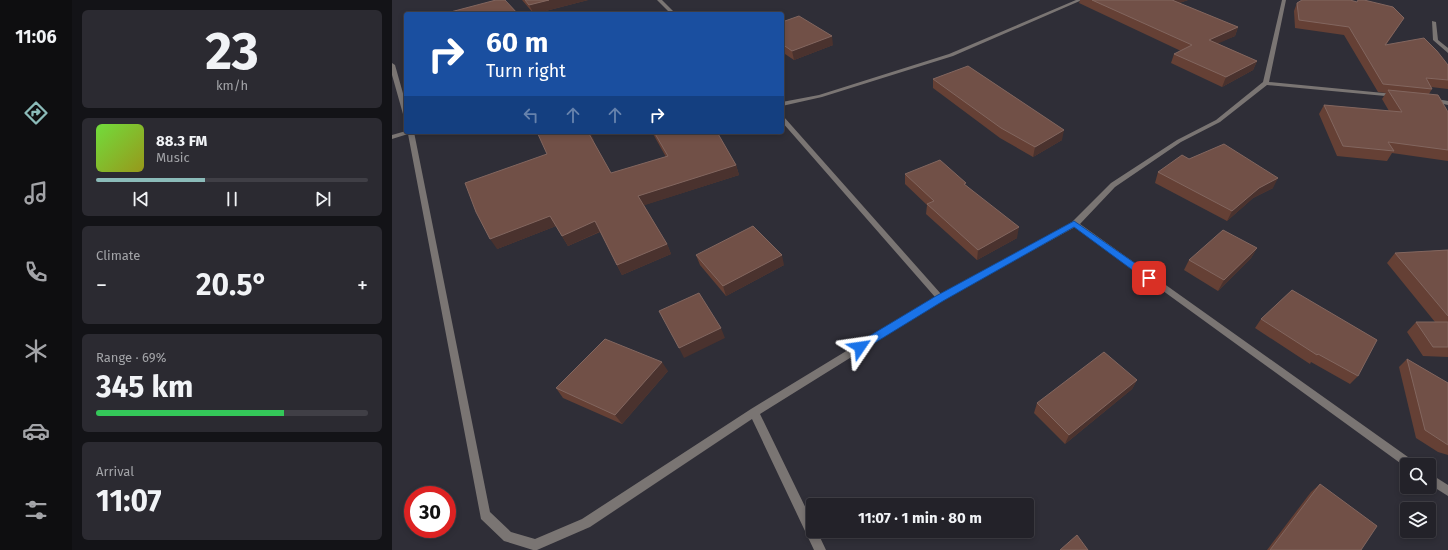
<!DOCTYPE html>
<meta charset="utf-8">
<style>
:root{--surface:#232229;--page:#2b2a31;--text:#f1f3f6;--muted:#a3a4a8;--line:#403f46;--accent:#8bbbb9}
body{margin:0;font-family:"Fira Sans",sans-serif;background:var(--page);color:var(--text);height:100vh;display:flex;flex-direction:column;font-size:15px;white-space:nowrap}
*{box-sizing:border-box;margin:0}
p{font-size:13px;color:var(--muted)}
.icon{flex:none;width:22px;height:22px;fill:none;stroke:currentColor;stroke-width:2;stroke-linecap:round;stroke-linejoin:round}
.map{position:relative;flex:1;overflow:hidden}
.sheet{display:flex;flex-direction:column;gap:10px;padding:10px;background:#131317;width:320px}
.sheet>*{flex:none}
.guide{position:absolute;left:12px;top:12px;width:380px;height:122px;border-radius:4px;box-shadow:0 2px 6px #0003,0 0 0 1px var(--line);background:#1a4fa0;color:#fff;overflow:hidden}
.tools{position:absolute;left:1008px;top:458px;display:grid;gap:8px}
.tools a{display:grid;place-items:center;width:36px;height:36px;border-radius:4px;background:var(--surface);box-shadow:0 2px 6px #0003,0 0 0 1px var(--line);font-size:20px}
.speed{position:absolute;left:12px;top:486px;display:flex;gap:8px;font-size:20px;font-weight:700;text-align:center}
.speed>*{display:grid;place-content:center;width:52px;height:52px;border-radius:50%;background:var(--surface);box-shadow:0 2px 6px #0003,0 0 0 1px var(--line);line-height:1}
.speed .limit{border:6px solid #d22;background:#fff;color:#111}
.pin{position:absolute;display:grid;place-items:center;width:34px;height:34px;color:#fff;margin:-17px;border-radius:8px;box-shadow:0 2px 6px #0006}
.me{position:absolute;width:44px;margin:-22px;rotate:58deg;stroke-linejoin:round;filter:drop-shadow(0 0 3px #0008)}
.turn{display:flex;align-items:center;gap:14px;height:84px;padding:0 16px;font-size:18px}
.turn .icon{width:52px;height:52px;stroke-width:2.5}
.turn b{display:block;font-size:28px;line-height:34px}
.lanes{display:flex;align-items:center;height:38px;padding:0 16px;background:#0003;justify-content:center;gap:20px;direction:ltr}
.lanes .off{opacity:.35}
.big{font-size:30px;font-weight:700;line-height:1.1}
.sheet .card{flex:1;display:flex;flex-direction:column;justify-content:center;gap:6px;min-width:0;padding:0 14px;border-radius:6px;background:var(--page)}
.sheet .dial{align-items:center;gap:0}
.dial b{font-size:52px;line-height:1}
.song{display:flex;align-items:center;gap:12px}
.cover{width:48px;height:48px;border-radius:6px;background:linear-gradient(135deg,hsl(100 70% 55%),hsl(60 70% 35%))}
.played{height:4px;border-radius:2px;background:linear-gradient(90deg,var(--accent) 40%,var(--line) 40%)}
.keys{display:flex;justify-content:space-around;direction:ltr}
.heat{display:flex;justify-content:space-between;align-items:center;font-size:22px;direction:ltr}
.charge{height:6px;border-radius:3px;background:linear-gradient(90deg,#34c759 69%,var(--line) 0)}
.trip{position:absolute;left:414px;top:498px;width:228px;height:40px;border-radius:4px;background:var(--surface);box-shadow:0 2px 6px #0003,0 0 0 1px var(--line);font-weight:700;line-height:40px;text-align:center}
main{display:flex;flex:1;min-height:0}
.menu{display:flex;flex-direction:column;width:72px;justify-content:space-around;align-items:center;background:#0e0e10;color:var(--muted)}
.menu .icon{width:28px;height:28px}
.menu .selected{color:var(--accent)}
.menu b{font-size:18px;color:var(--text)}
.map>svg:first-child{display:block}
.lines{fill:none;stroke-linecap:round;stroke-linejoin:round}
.minor{fill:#7a7573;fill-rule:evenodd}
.wall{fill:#654035}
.shaded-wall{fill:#4a322e}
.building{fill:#715047;stroke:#82665f}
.route{fill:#1a73e8;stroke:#114b97}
</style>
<main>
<nav class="menu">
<b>11:06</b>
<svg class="icon selected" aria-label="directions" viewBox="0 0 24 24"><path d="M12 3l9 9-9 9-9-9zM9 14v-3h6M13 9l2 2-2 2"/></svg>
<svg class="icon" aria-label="music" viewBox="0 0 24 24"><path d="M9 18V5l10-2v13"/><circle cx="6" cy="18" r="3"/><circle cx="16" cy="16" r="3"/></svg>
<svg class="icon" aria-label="phone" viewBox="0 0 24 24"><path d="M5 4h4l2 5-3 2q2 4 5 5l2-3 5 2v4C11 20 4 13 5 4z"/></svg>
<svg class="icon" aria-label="climate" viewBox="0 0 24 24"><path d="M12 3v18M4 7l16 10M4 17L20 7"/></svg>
<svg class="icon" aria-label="car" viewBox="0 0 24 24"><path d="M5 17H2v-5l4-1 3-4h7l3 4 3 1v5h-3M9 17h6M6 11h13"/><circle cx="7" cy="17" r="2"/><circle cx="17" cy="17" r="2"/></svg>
<svg class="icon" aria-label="filters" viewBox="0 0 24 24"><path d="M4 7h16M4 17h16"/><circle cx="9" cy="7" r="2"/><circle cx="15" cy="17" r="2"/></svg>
</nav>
<section class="sheet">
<div class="card dial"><b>23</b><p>km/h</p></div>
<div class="card">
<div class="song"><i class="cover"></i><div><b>88.3 FM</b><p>Music</p></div></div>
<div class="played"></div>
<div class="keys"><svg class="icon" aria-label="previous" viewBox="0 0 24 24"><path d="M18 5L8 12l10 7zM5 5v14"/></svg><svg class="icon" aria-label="pause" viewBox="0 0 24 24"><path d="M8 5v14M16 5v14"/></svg><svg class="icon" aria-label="next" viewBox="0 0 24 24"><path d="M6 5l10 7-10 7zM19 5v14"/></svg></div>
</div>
<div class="card"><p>Climate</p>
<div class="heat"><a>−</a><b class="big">20.5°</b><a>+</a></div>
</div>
<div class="card"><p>Range · 69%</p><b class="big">345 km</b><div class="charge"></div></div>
<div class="card"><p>Arrival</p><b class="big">11:07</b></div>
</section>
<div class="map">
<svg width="1056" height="550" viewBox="0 0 1056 550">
<rect width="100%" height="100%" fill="#2f2e37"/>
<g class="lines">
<g class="minor">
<polygon points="265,0 270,0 284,14 279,14"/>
<polygon points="684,0 690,0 561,56 430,97 390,106 390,102 427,95 557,54"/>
<polygon points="890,0 894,0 877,82 1002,94 1004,95 1004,97 875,85 828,122 789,142 723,187 688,224 1023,462 1024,465 1015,465 1015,468 683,227 551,300 368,414 421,523 421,531 425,531 434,550 422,550 360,419 198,527 145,550 141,550 112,541 89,519 16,134 0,139 0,135 14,131 14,132 22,132 98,512 119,532 143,539 190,519 359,409 543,297 390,122 390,116 392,117 549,294 680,222 719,183 785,140 824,120 871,82"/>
<polygon points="1040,21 1044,22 1046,40 1056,48 1056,53 1041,40"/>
<polygon points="0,63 3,65 14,104 14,116 11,114 0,75"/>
<polygon points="1039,98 1056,101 1056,105 1037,101 1037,99"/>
<polygon points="1037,473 1056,485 1056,496 1037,484"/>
</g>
</g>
<g class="wall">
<polygon points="130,0 196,0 142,14"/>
<polygon points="688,0 796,0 787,3 846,27 843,36 825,43 865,61 861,70 830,87 779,63 782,54 789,51 687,3"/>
<polygon points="905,3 1012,18 994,45 1056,65 1056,89 1039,87 1040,89 1037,94 1056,112 1056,161 1000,153 995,161 945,156 927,114 932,105 997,111 990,99 994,93 986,92 952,35 903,28 902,11"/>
<polygon points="390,22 441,45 402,60 390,52"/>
<polygon points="541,79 670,140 641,157 608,138 541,88"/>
<polygon points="260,132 325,132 344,165 347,175 252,205 275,244 279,254 230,275 208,232 176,246 164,226 105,249 155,154 202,140 201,141 219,173 274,157"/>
<polygon points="797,159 881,188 861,198 835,221 763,183 766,172"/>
<polygon points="513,174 574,185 625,238 585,260 534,214 535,205 513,184"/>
<polygon points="865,248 859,258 826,291 792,270 797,260"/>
<polygon points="1056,250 1056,357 1031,356 1015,332 1024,322 1043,322 995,263 1003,253"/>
<polygon points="304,255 392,265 334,296 308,265"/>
<polygon points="869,319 966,376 958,384 919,362 918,364 863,328"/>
<polygon points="1015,359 1056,383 1056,455 1046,452 1024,438 1007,367"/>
<polygon points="276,371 230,424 171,398 164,388"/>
<polygon points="745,380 740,389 673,444 642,413 645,403"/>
<polygon points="928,484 969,550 875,550 919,492"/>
</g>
<g class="shaded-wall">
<polygon points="157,0 196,0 142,14 137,5"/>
<polygon points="778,0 796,0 775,7"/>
<polygon points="846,27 843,36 814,49 817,40"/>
<polygon points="440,36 441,45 402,60 400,51"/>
<polygon points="865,61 861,70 830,87 834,77"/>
<polygon points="672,130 670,140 641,157 643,147"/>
<polygon points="96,132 107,132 98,135"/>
<polygon points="196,132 198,132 202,140 200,141"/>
<polygon points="344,165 347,175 250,206 246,196"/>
<polygon points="886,178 881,188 861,198 835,221 840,211 867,188"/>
<polygon points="158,216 164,226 105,249 98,239"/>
<polygon points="203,221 209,231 176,246 170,236"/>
<polygon points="627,227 625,238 585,260 586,250"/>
<polygon points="275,244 279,254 230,275 225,265"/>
<polygon points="865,248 859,258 826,291 832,280"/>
<polygon points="390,255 392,265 334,296 331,286"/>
<polygon points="329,328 333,338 292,358 287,348"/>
<polygon points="270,362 276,371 230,424 223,415"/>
<polygon points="745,380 740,389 673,444 677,435"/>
</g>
<g class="building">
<polygon points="104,0 113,0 126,14 51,14"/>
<polygon points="133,0 157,0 137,5"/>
<polygon points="700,0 780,0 846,27 817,40 865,61 834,77 782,54 800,45"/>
<polygon points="910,0 958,0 965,2 966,0 972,0 1001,7 1012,18 993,45 1032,38 1045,51 1056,65 1056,80 1034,78 1040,89 991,84 957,27 907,20 905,3"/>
<polygon points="407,16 440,36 400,51 390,44 390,22"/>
<polygon points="576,66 672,130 643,147 609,128 541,79"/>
<polygon points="996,90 1046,95 1056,112 1056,150 996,142 1002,151 951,146 932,105 1010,112"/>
<polygon points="145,132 196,132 219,173 276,156 262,132 325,132 344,165 246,196 275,244 225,265 203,221 170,236 158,216 98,239 84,212 73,183 155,154"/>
<polygon points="832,144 886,178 867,188 840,211 766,172 790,155 797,159"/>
<polygon points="548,160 574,183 572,184 627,227 586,250 535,204 542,201 513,174"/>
<polygon points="361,226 390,255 331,286 304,255"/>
<polygon points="831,230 865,248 832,280 797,260"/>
<polygon points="1056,250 1056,316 1003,253"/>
<polygon points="900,290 985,340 966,376 926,354 925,355 869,319"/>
<polygon points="307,293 329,328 287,348 267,311"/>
<polygon points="1024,322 1056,322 1056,347 1041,347"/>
<polygon points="213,339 270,362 223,415 164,388"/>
<polygon points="712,352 745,380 677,435 645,403"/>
<polygon points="1015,359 1056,383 1056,445 1033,430"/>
<polygon points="928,484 985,526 969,550 878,550"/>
<polygon points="685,535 696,550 668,550"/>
</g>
<polygon class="route" points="682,221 760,275 760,280 754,280 682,227 551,301 471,350 464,350 463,347 464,344 544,296"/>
</svg>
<div class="tools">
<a><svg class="icon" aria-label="search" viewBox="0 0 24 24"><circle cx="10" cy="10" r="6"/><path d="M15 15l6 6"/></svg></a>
<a><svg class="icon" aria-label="layers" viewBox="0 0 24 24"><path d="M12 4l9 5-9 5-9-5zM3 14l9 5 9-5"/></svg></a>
</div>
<div class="speed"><div class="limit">30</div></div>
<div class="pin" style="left:757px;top:278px;background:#d93025"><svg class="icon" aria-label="arrive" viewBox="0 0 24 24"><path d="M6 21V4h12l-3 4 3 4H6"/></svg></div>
<svg class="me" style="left:468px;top:347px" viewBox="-20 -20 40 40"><path d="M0-17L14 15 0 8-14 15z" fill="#1a73e8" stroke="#fff" stroke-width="4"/></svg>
<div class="trip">11:07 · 1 min · 80 m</div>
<div class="guide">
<div class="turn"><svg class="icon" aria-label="right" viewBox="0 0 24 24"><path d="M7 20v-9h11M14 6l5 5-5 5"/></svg><div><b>60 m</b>Turn right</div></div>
<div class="lanes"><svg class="icon off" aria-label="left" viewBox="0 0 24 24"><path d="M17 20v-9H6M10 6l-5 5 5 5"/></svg><svg class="icon off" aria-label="ahead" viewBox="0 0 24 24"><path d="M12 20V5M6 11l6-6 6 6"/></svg><svg class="icon off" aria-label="ahead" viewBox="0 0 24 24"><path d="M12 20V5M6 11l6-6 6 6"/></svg><svg class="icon" aria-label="right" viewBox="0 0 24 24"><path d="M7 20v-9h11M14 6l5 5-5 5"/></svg></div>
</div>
</div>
</main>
